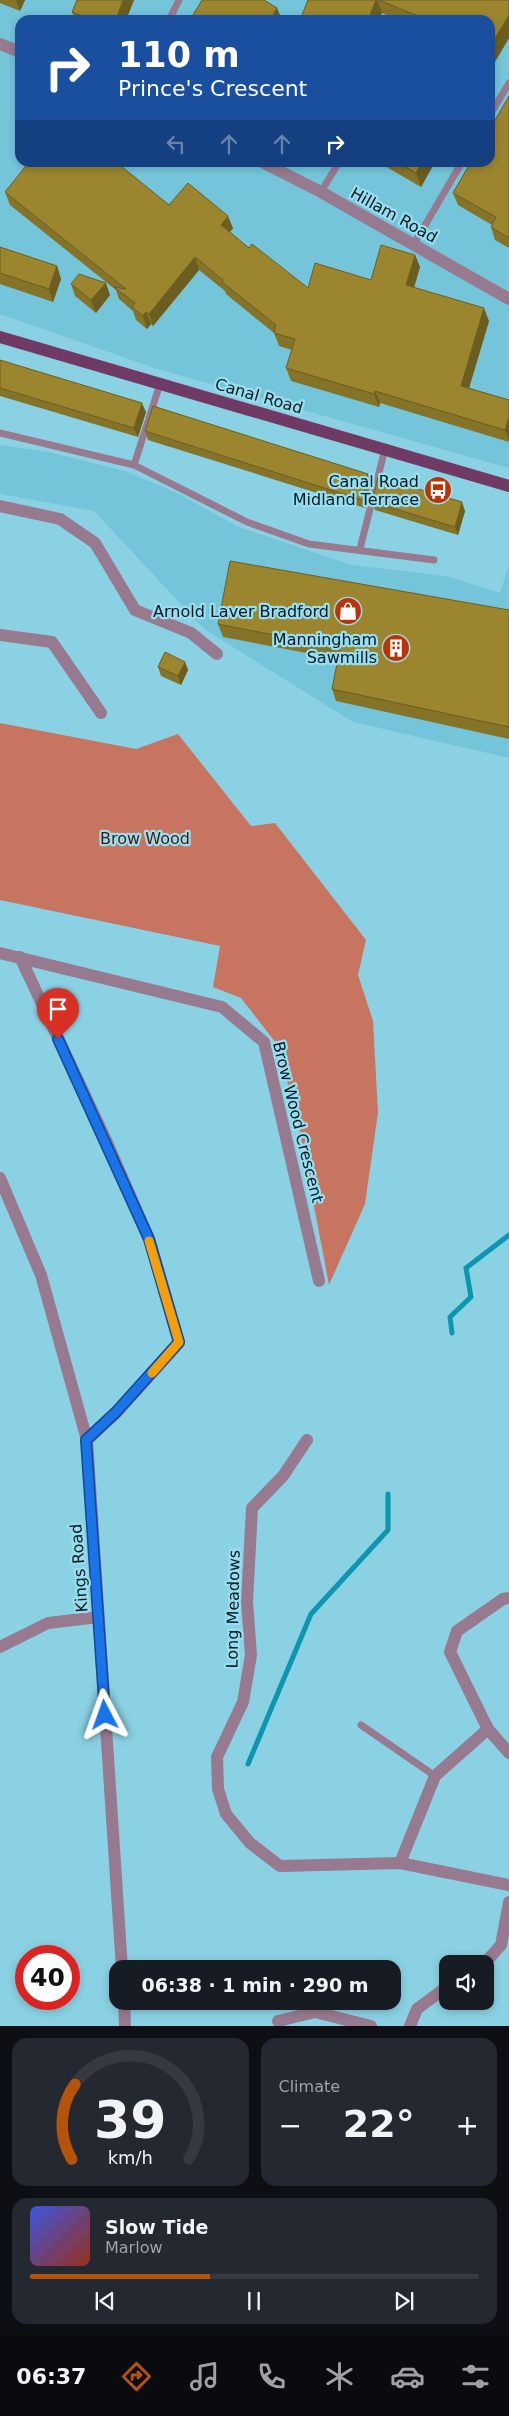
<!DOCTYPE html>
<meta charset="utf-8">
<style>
:root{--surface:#171b24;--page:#242831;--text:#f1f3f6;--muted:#9ea1a6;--line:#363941;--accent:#b45309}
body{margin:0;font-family:"DejaVu Sans",sans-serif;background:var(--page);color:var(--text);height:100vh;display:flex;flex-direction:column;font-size:19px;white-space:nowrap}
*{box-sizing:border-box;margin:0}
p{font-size:16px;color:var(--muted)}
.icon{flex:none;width:28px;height:28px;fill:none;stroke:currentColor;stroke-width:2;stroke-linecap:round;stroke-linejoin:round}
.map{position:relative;height:2026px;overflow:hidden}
.details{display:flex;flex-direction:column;gap:12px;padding:12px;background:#0d0f14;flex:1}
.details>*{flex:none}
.banner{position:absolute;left:15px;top:15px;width:480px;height:152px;border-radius:15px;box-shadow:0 2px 8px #0003;background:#1a4fa0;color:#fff;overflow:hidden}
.fabs{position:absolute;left:439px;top:1955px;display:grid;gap:10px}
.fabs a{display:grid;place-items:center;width:55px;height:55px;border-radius:10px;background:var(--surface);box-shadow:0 2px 8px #0003;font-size:25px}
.speed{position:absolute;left:15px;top:1945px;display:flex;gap:10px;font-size:25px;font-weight:700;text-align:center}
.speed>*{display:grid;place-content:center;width:65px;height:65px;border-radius:50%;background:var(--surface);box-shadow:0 2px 8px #0003;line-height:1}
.speed .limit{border:8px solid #d22;background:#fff;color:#111}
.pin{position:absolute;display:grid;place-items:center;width:42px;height:42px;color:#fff;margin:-51px -21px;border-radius:50% 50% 50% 0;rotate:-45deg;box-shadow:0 0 5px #0007}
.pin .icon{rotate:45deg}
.me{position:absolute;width:55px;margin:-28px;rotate:356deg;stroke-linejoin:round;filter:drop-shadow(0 0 4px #0008)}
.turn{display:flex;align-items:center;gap:18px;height:105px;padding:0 20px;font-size:22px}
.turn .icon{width:65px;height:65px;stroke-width:2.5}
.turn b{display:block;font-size:35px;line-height:42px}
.lanes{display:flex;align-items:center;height:48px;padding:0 20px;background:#0003;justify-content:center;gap:25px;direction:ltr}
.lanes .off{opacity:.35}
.big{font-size:38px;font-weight:800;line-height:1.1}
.details .widget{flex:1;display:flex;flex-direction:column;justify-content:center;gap:8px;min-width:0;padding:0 18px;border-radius:15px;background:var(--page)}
.details .dial{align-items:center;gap:0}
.dial svg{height:130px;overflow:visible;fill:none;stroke:var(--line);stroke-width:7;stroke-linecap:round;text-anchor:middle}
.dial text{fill:var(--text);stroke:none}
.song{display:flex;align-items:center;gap:15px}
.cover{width:60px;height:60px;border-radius:8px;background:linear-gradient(135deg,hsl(230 70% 55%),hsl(10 70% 35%))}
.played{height:5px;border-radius:2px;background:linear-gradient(90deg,var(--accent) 40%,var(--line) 40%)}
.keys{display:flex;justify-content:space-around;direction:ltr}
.heat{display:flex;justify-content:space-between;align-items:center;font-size:28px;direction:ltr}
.details .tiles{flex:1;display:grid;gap:12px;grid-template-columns:1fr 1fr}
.widget:last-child{grid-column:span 2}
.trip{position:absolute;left:109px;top:1960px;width:292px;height:50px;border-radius:15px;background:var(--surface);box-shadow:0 2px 8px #0003;font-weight:800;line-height:50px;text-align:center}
.tab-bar{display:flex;height:80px;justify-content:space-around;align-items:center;background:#090b0e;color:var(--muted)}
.tab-bar .icon{width:35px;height:35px}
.tab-bar .active{color:var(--accent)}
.tab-bar b{font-size:22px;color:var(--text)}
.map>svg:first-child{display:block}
.built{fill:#75c5da;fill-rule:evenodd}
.forest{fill:#c77560}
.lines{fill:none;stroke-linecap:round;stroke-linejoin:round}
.stream{stroke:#0d96af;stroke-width:5}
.service{stroke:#987a90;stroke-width:7}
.minor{stroke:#987a90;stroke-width:12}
.tertiary{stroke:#987a90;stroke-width:12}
.primary{stroke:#6f3b64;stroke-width:12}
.wall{fill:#857328}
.shaded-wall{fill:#6c5e21}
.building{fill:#9b862f;stroke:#6c5e21}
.route-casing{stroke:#114b97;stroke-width:12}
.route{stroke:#1a73e8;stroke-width:9}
.slow{stroke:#f59e0b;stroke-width:9}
.labels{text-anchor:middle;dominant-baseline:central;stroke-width:4.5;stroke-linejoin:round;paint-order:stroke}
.street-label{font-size:16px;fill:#00181e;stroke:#97def0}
.poi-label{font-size:16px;fill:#00181e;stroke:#97def0;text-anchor:end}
.park-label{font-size:16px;fill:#4b1709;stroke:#97def0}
</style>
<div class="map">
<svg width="509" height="2026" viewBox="0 0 509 2026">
<rect width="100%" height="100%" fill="#8ad1e3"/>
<g class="built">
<path d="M0,0H509V468L154,368L0,314ZM20,20H490V162H20Z"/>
<polygon points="0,445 49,452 125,471 173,491 239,527 352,565 447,576 500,593 509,564 509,758 353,722 204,629 94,511 0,494"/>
</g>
<polygon class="forest" points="0,723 136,749 178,734 251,826 275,823 366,940 358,975 373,1021 378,1113 365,1204 329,1285 296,1111 276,1043 241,998 213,987 220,946 0,900"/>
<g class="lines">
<g class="stream">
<polyline points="452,1333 450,1317 471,1297 466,1268 509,1235"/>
<polyline points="248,1764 311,1614 388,1530 388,1494"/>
</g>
<g class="service">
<polyline points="169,20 179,0"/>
<polyline points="490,115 509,83"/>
<polyline points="321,192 339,162"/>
<polyline points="414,244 462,162"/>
<polyline points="0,433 134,465 247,522 309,544 434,560"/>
<polyline points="134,465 160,384"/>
<polyline points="360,549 385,449"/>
<polyline points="361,1725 435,1776"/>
</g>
<g class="minor">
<polyline points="0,44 20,52"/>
<polyline points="262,162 321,192 509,299"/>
<polyline points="0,506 60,519 95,543 135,610 191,633 217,654"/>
<polyline points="0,635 52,642 101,713"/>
<polyline points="0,953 222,1007 264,1042 319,1281"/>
<polyline points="20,957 105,1138 149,1239 179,1343 117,1412 87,1440"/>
<polyline points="307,1440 283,1476 252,1508 247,1602 251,1655 243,1702 217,1757 218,1789 226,1814 250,1843 280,1866 400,1863 509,1885"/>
<polyline points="0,1647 48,1623 99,1617"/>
<polyline points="488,1729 509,1753"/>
<polyline points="400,1863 435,1776 488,1729 450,1652 457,1631 503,1599 509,1598"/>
<polyline points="484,1964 501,1945 509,1902"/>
<polyline points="278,2021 315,2012 371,2026"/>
<polyline points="410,2026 417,2009 448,1986"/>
</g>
<g class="tertiary">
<polyline points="0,1178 41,1275 87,1440 122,1969"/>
<polyline points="124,2001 125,2026"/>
</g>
<polyline class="primary" points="0,337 509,486"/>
</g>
<g class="wall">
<polygon points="0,0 25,0 20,11 0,3"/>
<polygon points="77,0 134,0 126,20 75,20 72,12"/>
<polygon points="308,0 509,0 509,38 490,70 490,20 398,20 382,13"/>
<polygon points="509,96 509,248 495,240 491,227 492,225 458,205 453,193"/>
<polygon points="378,162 435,162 421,187"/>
<polygon points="5,192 169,205 233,228 230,232 249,248 308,288 371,280 415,255 420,267 414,287 489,321 469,388 509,400 509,442 380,403 379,407 291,381 286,368 292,350 279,346 274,333 226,294 225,291 199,270 153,326 151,324 147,329 136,320 133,311 119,299 116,290 10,205"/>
<polygon points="0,247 57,266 61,279 53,302 0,284"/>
<polygon points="71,284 110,295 96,313 75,296"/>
<polygon points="0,360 146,412 138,437 0,396"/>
<polygon points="145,431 371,482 365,508 148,440"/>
<polygon points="372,502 465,511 458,535 375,510"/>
<polygon points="509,610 509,739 336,701 332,689 338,659 223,637 218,624"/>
<polygon points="185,662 188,670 181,685 161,676 158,667"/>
</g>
<g class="shaded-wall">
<polygon points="16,0 25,0 20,11"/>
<polygon points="123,0 134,0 126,20 116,20"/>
<polygon points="376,0 377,0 382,13 379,20 368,20"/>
<polygon points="277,8 282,20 270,20"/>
<polygon points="509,15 509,38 490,70 490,47"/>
<polygon points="422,162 435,162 421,187 416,173"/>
<polygon points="228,216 233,228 225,238 221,225"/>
<polygon points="415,255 420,267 411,298 406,285"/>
<polygon points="195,257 199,270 153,326 149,314"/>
<polygon points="57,266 61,279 53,302 49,289"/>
<polygon points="106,283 110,295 96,313 91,300"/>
<polygon points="484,308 489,321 466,398 461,386"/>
<polygon points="146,312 151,324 147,329 143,316"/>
<polygon points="375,391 380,403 379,407 374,394"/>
<polygon points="142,403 146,412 138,437 134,428"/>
<polygon points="509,417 509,440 505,430"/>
<polygon points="368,474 371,482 365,508 362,500"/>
<polygon points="462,502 465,511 458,535 455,527"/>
<polygon points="185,662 188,670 181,685 178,676"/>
</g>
<g class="building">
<polygon points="77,0 123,0 116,20 93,20 72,12"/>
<polygon points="202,0 264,0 277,8 270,20 190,20"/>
<polygon points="308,0 376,0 368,20 300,20"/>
<polygon points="379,0 509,0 509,15 490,47 490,20 422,20 423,18"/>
<polygon points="509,96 509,238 491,227 496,217 453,193 471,162 490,162 490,129"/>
<polygon points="29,162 116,162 169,205 188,183 228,216 221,225 249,248 252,244 308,288 315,263 371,280 381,245 415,255 406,285 484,308 461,386 509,400 509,417 505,430 375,391 374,394 286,368 295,339 274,333 276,325 222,282 223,280 195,257 149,314 146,312 143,316 132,307 135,303 114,287 126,289 5,192"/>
<polygon points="397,162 422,162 416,173"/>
<polygon points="0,247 57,266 49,289 0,273"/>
<polygon points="79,274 106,283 91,300 71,284"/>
<polygon points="0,360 142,403 134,428 0,388"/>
<polygon points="153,406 368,474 362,500 145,431"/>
<polygon points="378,477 462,502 455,527 372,502"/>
<polygon points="230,561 509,610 509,727 332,689 340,648 218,624"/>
<polygon points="165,652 185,662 178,676 158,667"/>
</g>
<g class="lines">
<g class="route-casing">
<polyline id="route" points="58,1039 149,1239 179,1342 116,1412 86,1440 105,1715"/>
</g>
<use href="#route" class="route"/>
<polyline class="slow" points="149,1241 179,1342 152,1373"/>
</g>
<defs>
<g id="bus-disc" transform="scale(1.4375)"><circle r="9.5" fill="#bc3305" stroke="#97def0"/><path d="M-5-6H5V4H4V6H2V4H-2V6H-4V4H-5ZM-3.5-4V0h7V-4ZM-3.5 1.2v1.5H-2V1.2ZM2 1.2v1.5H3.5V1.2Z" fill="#fff"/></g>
<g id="shop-disc" transform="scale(1.4375)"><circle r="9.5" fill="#bc3305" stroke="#97def0"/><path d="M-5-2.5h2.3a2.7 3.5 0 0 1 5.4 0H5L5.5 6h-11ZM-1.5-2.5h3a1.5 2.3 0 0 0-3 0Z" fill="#fff"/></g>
<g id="building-disc" transform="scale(1.4375)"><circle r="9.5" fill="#bc3305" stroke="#97def0"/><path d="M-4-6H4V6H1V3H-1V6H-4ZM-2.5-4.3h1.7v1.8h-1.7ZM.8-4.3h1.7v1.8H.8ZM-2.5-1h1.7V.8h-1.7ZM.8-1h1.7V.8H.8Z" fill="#fff"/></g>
</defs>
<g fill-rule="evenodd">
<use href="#bus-disc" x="438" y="490"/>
<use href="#shop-disc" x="348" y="611"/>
<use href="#building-disc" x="396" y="648"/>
</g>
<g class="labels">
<g class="street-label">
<text transform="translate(394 215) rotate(29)">Hillam Road</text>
<text transform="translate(259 396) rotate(16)">Canal Road</text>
<text transform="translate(298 1122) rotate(76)">Brow Wood Crescent</text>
<text transform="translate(79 1568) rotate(-94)">Kings Road</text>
<text transform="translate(233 1609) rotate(-89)">Long Meadows</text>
</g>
<g class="poi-label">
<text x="419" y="481">Canal Road<tspan x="419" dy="18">Midland Terrace</tspan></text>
<text x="329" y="611">Arnold Laver Bradford</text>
<text x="377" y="639">Manningham<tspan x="377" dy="18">Sawmills</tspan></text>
</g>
<g class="park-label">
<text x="145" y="838">Brow Wood</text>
</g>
</g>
</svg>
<div class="fabs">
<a><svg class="icon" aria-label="sound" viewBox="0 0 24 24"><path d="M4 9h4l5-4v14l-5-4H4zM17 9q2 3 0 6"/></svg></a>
</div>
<div class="speed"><div class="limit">40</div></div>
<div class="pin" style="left:58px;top:1039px;background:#d93025"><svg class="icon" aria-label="arrive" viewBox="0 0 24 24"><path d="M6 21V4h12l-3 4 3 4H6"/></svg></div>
<svg class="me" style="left:105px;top:1715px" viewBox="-20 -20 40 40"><path d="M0-17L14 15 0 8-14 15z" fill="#1a73e8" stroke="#fff" stroke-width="4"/></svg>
<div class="trip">06:38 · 1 min · 290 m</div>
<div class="banner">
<div class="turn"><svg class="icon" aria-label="right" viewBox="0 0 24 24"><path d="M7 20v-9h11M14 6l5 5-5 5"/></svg><div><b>110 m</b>Prince's Crescent</div></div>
<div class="lanes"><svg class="icon off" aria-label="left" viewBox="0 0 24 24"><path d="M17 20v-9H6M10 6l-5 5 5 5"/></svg><svg class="icon off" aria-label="ahead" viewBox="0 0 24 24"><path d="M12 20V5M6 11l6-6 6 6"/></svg><svg class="icon off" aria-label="ahead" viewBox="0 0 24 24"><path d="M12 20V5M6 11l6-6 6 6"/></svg><svg class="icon" aria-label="right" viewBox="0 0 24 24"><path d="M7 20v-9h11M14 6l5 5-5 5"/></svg></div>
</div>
</div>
<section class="details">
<div class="tiles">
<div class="widget dial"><svg viewBox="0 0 100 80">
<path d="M14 69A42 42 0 1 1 86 69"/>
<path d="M14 69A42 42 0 0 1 16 23" stroke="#b45309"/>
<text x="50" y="56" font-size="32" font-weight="700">39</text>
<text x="50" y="72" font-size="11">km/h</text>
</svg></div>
<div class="widget"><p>Climate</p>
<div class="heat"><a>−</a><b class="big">22°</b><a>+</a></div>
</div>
<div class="widget">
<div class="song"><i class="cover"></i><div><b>Slow Tide</b><p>Marlow</p></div></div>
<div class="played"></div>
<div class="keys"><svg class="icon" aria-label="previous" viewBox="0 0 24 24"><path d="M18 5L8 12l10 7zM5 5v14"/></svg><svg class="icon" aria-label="pause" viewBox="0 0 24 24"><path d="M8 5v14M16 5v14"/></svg><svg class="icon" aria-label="next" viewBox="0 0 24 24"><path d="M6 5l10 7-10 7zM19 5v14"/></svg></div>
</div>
</div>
</section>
<nav class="tab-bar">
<b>06:37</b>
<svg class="icon active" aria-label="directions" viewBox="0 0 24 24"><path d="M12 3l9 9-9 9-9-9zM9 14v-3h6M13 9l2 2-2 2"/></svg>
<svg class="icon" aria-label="music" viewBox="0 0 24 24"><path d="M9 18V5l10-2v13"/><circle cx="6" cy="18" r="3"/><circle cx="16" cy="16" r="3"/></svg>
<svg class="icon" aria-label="phone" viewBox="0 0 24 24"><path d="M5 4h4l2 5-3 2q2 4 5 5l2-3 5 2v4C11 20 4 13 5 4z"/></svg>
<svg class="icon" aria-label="climate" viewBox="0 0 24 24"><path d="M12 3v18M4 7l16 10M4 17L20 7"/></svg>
<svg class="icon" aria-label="car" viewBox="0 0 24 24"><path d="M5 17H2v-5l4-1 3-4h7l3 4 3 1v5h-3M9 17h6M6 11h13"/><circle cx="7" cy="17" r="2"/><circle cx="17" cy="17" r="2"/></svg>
<svg class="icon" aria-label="filters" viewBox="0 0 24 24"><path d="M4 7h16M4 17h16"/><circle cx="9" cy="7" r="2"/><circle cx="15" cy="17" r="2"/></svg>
</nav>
